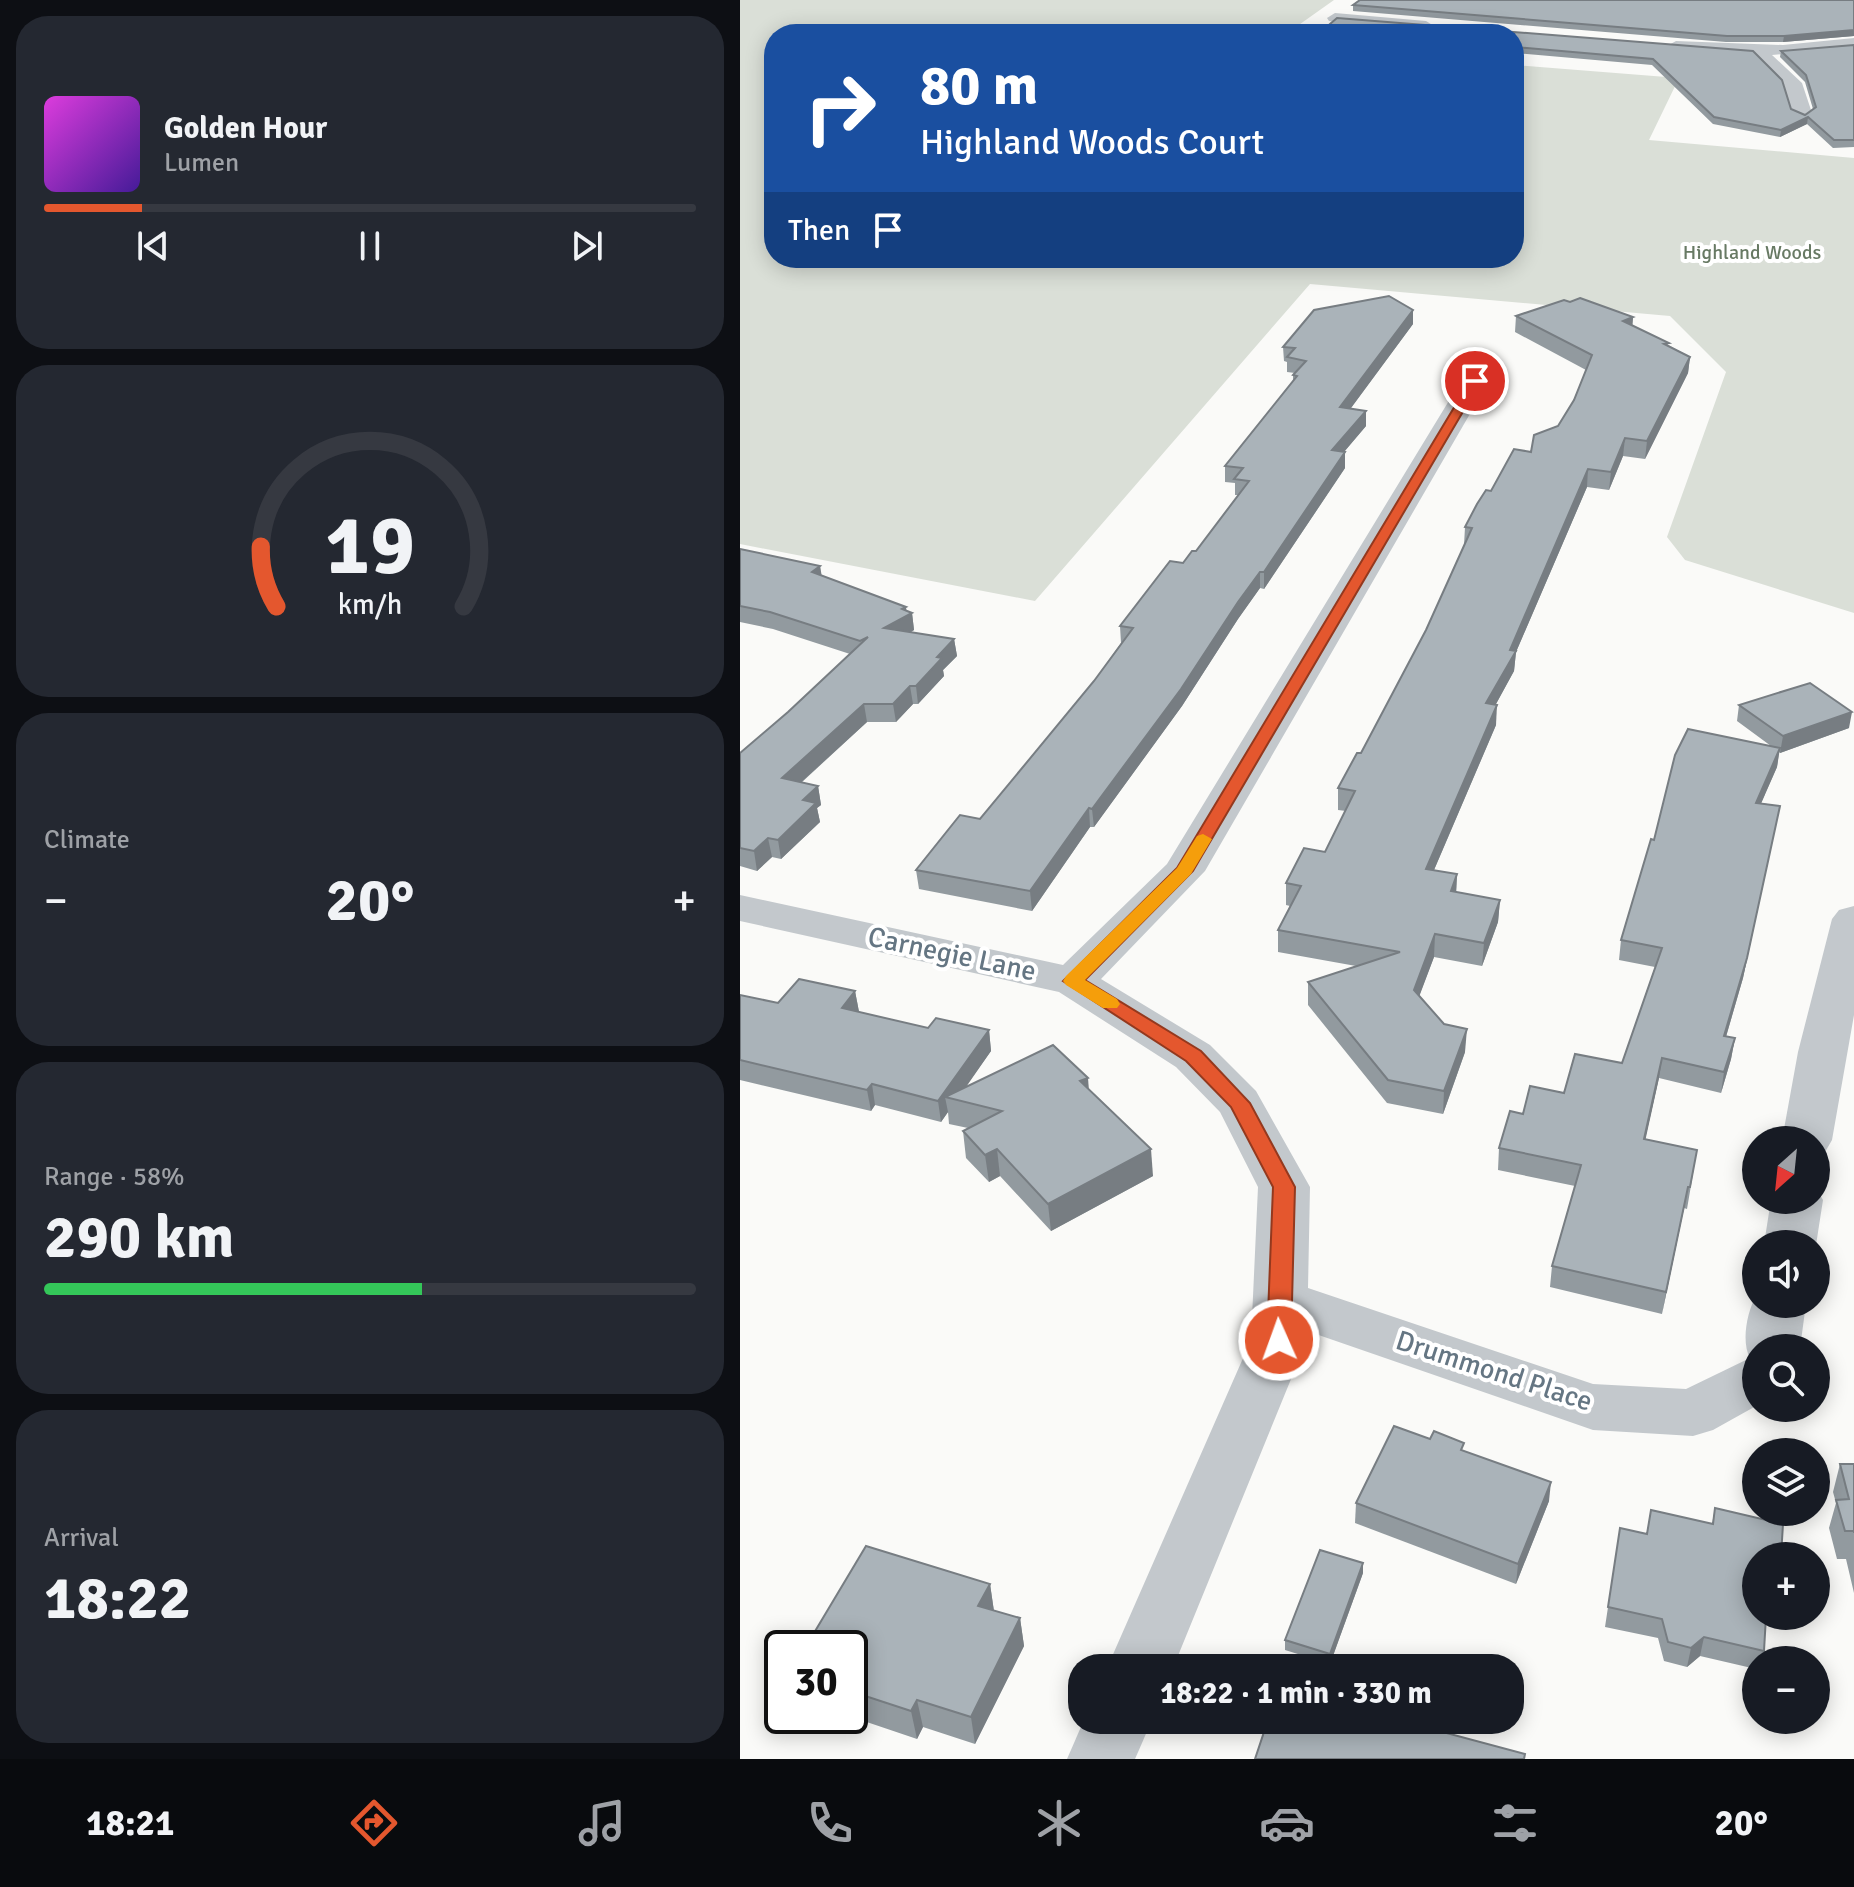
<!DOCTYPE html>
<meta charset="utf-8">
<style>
:root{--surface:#171b24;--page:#242831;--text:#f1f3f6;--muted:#9ea1a6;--line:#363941;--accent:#e4572e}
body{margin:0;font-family:Signika,sans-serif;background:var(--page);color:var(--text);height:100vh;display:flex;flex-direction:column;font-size:30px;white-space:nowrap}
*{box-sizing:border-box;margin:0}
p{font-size:26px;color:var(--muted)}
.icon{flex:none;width:44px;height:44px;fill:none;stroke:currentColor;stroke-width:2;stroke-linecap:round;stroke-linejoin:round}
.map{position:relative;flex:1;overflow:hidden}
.drawer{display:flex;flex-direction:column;gap:16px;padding:16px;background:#0d0f14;width:740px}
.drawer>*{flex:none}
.top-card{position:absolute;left:24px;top:24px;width:760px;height:244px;border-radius:32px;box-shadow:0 4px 20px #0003;background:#1a4fa0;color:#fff;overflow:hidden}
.needle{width:52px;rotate:207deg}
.controls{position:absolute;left:1002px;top:1126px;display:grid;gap:16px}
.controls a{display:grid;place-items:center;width:88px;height:88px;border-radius:50%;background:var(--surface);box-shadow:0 4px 20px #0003;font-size:40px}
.speed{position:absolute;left:24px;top:1630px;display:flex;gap:16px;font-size:40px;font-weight:700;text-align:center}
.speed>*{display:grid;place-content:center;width:104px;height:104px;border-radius:50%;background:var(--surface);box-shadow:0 4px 20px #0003;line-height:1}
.speed .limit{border:4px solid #111;border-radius:12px;background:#fff;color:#111}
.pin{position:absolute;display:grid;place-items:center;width:68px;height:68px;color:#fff;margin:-34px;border:4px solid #fff;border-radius:50%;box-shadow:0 2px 8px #0007}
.me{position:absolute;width:88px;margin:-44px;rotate:358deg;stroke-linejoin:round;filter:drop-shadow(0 0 6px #0008)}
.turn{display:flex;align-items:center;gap:28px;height:168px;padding:0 24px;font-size:36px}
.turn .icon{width:104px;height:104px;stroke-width:2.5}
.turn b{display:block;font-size:56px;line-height:68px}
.then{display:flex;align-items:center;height:76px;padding:0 24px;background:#0003;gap:16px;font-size:30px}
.big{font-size:60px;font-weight:800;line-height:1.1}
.drawer .tile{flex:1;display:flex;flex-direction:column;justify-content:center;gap:12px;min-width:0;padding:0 28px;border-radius:32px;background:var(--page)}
.drawer .dial{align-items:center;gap:0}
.dial svg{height:208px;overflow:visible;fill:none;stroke:var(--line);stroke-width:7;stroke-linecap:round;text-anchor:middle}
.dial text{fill:var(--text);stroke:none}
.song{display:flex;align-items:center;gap:24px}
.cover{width:96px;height:96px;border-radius:12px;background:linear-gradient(135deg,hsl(300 70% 55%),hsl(260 70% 35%))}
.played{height:8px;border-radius:4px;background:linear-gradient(90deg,var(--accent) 15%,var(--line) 15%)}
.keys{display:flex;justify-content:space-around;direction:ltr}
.heat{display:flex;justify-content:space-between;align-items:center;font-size:44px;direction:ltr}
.charge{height:12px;border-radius:6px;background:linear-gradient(90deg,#34c759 58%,var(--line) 0)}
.trip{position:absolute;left:328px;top:1654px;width:456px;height:80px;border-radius:32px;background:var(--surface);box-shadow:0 4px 20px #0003;font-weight:800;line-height:80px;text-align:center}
.tab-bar{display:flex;height:128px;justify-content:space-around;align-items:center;background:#090b0e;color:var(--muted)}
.tab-bar .icon{width:56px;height:56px}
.tab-bar .on{color:var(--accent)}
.tab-bar b{font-size:36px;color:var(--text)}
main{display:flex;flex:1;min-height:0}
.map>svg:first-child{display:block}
.green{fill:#dadfd7}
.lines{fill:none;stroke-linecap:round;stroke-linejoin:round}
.minor{fill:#c3c8cc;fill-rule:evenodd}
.wall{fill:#929a9f}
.shaded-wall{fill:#777d82}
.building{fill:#aab3b9;stroke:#777d82;stroke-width:2}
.route{fill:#e4572e;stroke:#94391e;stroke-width:2}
.slow{fill:#f59e0b}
.labels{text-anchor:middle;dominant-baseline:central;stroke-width:8;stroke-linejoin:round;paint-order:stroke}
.far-park-label{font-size:20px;fill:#687a64;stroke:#fff}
.near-street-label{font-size:28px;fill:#657683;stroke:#fff}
</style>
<main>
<section class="drawer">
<div class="tile">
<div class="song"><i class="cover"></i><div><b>Golden Hour</b><p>Lumen</p></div></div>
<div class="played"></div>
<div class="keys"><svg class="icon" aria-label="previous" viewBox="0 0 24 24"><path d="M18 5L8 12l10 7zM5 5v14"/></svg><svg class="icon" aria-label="pause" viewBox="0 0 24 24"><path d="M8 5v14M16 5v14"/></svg><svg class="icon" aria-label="next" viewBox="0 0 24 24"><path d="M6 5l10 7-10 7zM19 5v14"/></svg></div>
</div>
<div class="tile dial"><svg viewBox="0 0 100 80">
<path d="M14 69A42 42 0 1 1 86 69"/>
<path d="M14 69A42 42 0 0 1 8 46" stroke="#e4572e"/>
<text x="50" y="56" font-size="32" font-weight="700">19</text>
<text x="50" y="72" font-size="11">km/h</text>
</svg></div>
<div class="tile"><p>Climate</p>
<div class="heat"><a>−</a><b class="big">20°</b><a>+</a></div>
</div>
<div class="tile"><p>Range · 58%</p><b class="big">290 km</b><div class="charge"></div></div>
<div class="tile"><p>Arrival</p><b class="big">18:22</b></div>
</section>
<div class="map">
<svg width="1114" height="1759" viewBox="0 0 1114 1759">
<rect width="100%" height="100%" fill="#fafaf8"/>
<polygon class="green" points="0,0 594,0 546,34 34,34 34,258 774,258 774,65 939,78 909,140 1114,158 1114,613 945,560 927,537 986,372 930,316 570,284 295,601 0,544"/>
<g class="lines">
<g class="minor">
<polygon points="595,13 686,21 694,26 686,31 589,21 587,18"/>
<polygon points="1114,38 1114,48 1032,55 1062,83 1072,113 1062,119 1052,113 1044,85 1011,54 936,51 927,46 936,41 1043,45"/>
<path d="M735,373L745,375L749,381L465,871L361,979L470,1045L516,1091L570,1187L568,1288L853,1384L946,1389L1010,1358C1001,1342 1007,1312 1016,1296V1304H1066L1060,1348H1016V1406L973,1430L953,1436L853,1430L567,1331V1340L433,1668H367L511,1340L518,1187L480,1112L436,1067L319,992L0,921V895L323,965L427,864L721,381L725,375Z"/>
<polygon points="1114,906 1114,1015 1092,1140 1085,1152 1076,1155 1076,1140 1042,1140 1058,1052 1092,919 1099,910"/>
<polygon points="1076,1188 1083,1200 1076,1245 1024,1244 1031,1200 1076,1200"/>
<polygon points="344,1720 412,1720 395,1759 327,1759"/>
</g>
</g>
<g class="wall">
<polygon points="1114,0 1114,36 1043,42 986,42 613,11 613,5"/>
<polygon points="597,18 1013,51 1042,80 1051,109 1065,115 1073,109 1065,82 1040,57 1041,51 1114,45 1114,147 1093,148 1067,124 1040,137 973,124 912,65 774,53 774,34 583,34 583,30"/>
<polygon points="673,310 673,324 610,409 626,411 626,426 604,452 605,468 524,589 520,588 498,619 442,706 354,827 350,827 292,911 179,889 176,870 240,819 354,681 381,643 380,626 456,551 498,495 495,495 495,483 485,482 485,466 553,381 553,375 555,373 547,372 547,362 544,361 543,347"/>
<polygon points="776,316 893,317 892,325 950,357 948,373 905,459 883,456 869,490 847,487 776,652 774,671 756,704 756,725 694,870 717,874 716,892 760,900 758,922 742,966 694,957 679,996 725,1052 703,1114 647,1103 568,1005 568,982 616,966 538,952 538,930 550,906 546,905 546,883 585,852 606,811 598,810 598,788 621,753 686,630 724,545 725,527 751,491 818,426 834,400 846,370 775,332"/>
<polygon points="0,549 80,566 81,575 172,613 174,630 171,632 214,639 217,656 203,670 204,676 178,704 173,704 156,722 127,722 61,783 78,786 81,805 77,808 80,822 41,859 32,857 17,871 0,866 0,753 48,712 110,654 33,629 0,622"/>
<polygon points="999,705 1109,728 1040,753 1039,752 1037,767 1021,803 1040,806 1003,978 986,1037 995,1038 991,1059 981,1093 919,1078 905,1139 957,1150 947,1209 944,1208 922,1314 810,1287 812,1266 835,1186 758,1170 759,1148 783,1114 882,1063 915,967 879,960 881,940 914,840 1031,746 997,721"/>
<polygon points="115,991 119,1012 188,1028 249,1030 251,1051 225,1087 349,1089 413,1176 311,1231 260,1176 249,1182 226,1158 223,1131 228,1128 209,1124 208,1112 201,1122 135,1105 131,1111 0,1080 0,995 38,1003"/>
<polygon points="724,1451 809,1501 776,1584 615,1523 616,1503"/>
<polygon points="1100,1464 1114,1464 1114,1593 1106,1559 1097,1559 1089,1528 1096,1503 1093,1492"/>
<polygon points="975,1508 1016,1556 1024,1651 1021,1660 1016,1660 1016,1669 960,1656 947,1667 924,1661 918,1638 865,1627 880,1528 907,1534 911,1510 972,1524"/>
<polygon points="623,1563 623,1573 590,1664 545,1650 545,1640"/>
<polygon points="250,1584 254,1611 280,1618 284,1646 235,1744 183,1727 177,1739 109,1716 110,1648"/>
</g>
<g class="shaded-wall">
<polygon points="1114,30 1114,36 1043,42 1044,36"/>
<polygon points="1068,117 1067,124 1040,137 1041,130"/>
<polygon points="673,310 673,324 600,423 600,407"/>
<polygon points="893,317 892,333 883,321"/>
<polygon points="950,357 948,373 905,459 907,441"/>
<polygon points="626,411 626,426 592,466 592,450"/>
<polygon points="885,438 883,456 869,490 871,472"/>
<polygon points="605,452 605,468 524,589 524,572"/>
<polygon points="848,469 847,487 776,652 774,671 745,724 746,703"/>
<polygon points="80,566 83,583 72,572"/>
<polygon points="520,572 520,588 498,619 442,706 354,827 352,809"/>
<polygon points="166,607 167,616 172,613 174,630 147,645 144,628 162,609"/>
<polygon points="214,639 217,656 203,670 204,676 178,704 176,686 197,657"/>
<polygon points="170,686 173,704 156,722 153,704"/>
<polygon points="124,704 127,722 45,797 42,778"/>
<polygon points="757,705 756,725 685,891 686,869"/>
<polygon points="1112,712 1109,728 1040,753 1043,736"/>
<polygon points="1040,748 1037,767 1013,822 1016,803"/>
<polygon points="78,786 81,805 77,808 80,822 41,859 38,840 63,800"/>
<polygon points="1040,806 1003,978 980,1057 984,1036"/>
<polygon points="349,808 350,827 292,911 290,891"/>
<polygon points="28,838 32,857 17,871 14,851"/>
<polygon points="717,874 716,896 711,891"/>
<polygon points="760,900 758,922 742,966 744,943"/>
<polygon points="695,934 694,957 673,1013 674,990"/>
<polygon points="115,991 119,1012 102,1008"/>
<polygon points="727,1029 725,1052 703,1114 704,1091"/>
<polygon points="249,1030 251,1051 217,1100 205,1097 208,1112 201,1122 198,1101"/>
<polygon points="995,1038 991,1059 981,1093 984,1072"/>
<polygon points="922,1058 919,1078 901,1160 904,1139"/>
<polygon points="348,1078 350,1104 340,1081"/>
<polygon points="132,1084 135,1105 131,1111 127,1090"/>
<polygon points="257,1149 260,1176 249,1182 245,1155"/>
<polygon points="411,1149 413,1176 311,1231 308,1204"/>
<polygon points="948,1187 944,1208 922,1314 926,1292"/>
<polygon points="811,1482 809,1501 776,1584 778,1564"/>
<polygon points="623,1563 623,1573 590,1664 590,1654"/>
<polygon points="250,1584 254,1612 238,1606"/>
<polygon points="280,1618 284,1646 235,1744 231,1717"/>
<polygon points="964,1637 960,1656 947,1667 951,1648"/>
<polygon points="177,1700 183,1727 177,1739 171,1711"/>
</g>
<g class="building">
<polygon points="620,0 1114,0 1114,30 1044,36 987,36 613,5"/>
<polygon points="597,18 1013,51 1042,80 1051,109 1065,115 1076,107 1066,75 1041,51 1114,45 1114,140 1094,140 1068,117 1041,130 974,117 913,59 774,47 774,34 633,34 583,30"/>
<polygon points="649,296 673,310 600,407 626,411 592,450 605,452 524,572 520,572 498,602 441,689 352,809 349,808 290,891 176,870 220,815 240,819 354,681 393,628 380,626 430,561 443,563 452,551 456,551 509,481 494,479 503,468 485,466 557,376 553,375 566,361 547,357 555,348 543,347 574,310"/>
<polygon points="840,298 893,317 883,321 929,343 924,344 950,357 907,441 885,438 871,472 848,469 770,650 776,651 746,703 757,705 686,869 717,874 711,891 760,900 744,943 695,934 674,990 704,1024 727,1029 704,1091 648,1080 568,982 660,952 538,930 561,886 546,883 564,848 585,852 615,791 598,788 617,753 621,753 686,630 732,528 725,527 737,504 746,490 751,491 774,449 791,452 794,435 818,426 834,400 852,355 776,316 824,300 830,302"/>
<polygon points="0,549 80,566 72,572 166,607 162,609 172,613 144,628 214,639 197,657 202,658 176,686 170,686 153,704 124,704 42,778 78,786 63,800 76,803 38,840 28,838 14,851 0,848 0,753 48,712 128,637 120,641 30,612 0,606"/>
<polygon points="1070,683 1112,712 1043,736 999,705"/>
<polygon points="948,729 1040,748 1016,803 1040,806 1007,958 984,1036 995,1038 984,1072 922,1058 904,1139 957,1150 950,1187 948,1187 926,1292 812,1266 841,1165 759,1148 770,1111 783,1114 790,1086 824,1093 835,1054 882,1063 922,948 881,940 911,839 914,840 935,755"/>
<polygon points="59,979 115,991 102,1008 188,1028 196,1018 249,1030 198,1101 132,1084 127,1090 0,1060 0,995 38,1003"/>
<polygon points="313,1045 348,1078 340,1081 411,1149 308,1204 257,1149 245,1155 223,1131 262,1111 205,1097"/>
<polygon points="654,1426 690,1439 694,1431 724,1443 721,1450 811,1482 778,1564 616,1503"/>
<polygon points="1100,1464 1114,1464 1114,1533 1114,1531 1105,1531 1096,1500 1109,1499"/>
<polygon points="975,1508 1043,1524 1041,1556 1016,1556 1016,1616 1026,1616 1024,1651 964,1637 951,1648 928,1642 922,1619 868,1607 880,1528 907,1534 911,1510 973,1524"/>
<polygon points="126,1546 250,1584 238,1606 280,1618 231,1717 177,1700 171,1711 110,1691 110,1648 65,1648"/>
<polygon points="580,1550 623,1563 590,1654 545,1640"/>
<polygon points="528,1720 658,1720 785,1754 784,1759 515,1759"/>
</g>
<polygon class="route" points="735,377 741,381 453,871 345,980 461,1051 510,1103 555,1187 551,1340 548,1347 539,1350 531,1347 527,1340 533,1187 491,1107 446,1061 323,981 437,868 730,381"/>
<polygon class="slow" points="463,834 472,839 451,874 345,980 377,999 380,1004 377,1008 363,1008 326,985 323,981 326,976 437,868 457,836"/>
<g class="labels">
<g class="far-park-label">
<text x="1012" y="252">Highland Woods</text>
</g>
<g class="near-street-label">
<text transform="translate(212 954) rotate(12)">Carnegie Lane</text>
<text transform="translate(754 1371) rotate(18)">Drummond Place</text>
</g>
</g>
</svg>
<div class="controls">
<a><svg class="needle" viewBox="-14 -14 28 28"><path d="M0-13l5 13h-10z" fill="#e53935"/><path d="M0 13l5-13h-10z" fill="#9ea1a6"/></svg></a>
<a><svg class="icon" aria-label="sound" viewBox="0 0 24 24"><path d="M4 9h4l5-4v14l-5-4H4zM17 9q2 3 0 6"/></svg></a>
<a><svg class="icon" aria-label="search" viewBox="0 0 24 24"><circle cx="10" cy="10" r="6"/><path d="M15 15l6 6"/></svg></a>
<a><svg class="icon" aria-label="layers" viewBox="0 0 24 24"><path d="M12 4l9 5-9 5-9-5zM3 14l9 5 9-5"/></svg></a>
<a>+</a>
<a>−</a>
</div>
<div class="speed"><div class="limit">30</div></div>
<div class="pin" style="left:735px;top:381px;background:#d93025"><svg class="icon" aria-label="arrive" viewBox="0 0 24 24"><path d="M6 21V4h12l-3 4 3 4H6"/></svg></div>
<svg class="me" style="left:539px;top:1340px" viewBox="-20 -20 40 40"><circle r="17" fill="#e4572e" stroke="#fff" stroke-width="3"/><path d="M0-11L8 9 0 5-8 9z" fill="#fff"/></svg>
<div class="trip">18:22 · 1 min · 330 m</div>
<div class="top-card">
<div class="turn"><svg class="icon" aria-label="right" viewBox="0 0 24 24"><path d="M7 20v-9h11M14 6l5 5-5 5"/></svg><div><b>80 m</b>Highland Woods Court</div></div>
<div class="then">Then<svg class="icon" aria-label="arrive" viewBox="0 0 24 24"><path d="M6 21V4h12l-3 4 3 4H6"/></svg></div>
</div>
</div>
</main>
<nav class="tab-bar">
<b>18:21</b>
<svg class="icon on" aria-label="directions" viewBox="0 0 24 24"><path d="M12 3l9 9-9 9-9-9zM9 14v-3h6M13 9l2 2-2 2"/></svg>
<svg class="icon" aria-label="music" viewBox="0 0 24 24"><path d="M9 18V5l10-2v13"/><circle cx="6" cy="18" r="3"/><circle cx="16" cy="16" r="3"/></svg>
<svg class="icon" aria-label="phone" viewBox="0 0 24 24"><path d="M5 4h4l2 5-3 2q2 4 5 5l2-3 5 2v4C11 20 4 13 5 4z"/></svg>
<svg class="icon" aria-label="climate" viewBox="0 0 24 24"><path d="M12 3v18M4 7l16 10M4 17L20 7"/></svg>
<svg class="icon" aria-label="car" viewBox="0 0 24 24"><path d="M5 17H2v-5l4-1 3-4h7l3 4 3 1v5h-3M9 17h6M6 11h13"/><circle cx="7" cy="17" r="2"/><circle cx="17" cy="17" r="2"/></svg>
<svg class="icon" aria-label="filters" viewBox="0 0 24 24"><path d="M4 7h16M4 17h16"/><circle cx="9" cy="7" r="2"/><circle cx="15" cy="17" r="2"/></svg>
<b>20°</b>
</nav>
